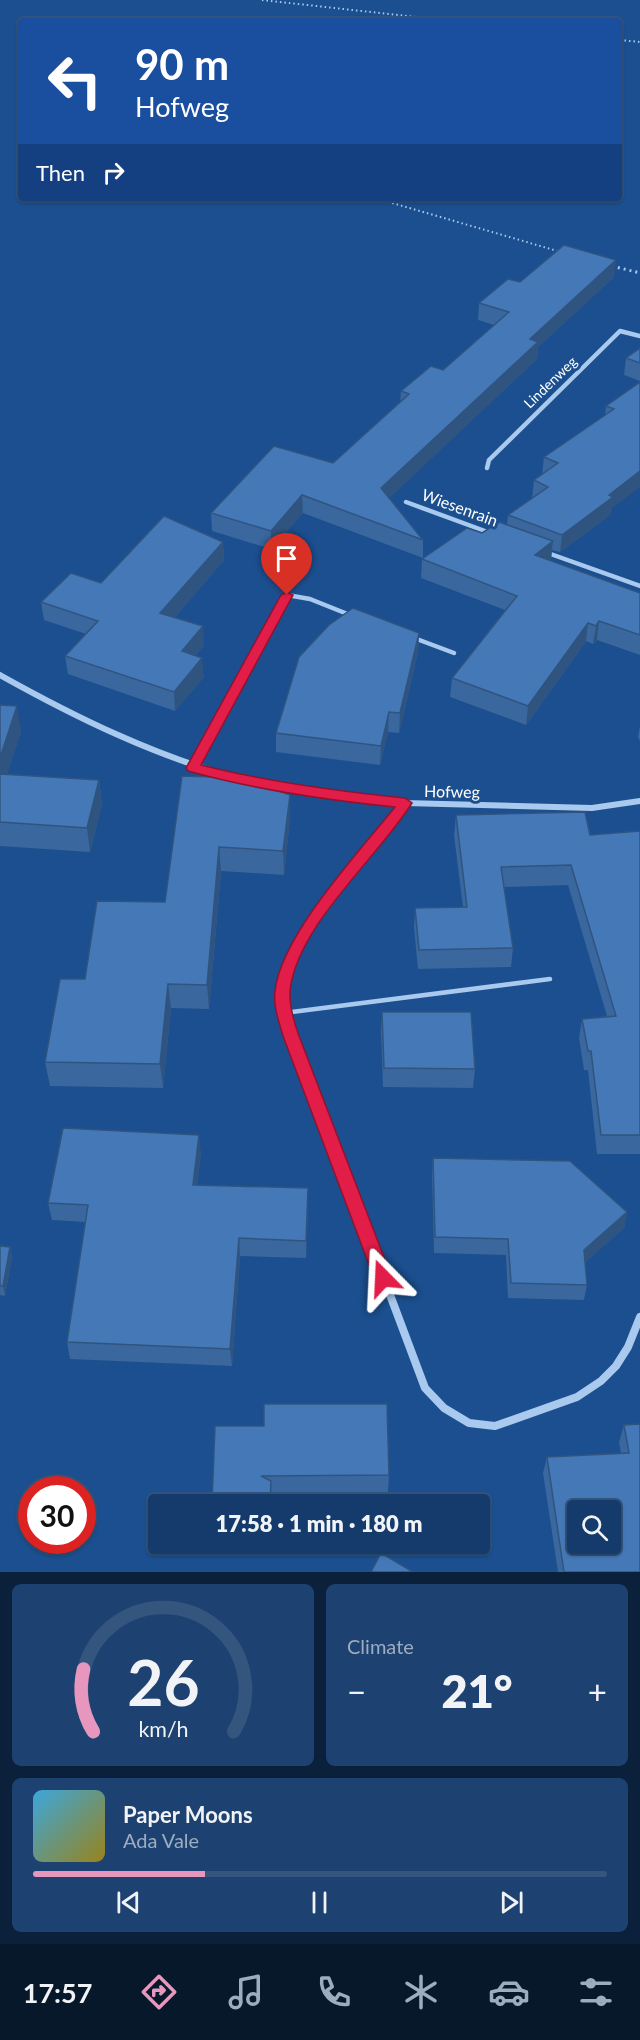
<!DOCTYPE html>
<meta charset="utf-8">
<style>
:root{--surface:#143b6b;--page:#1d4271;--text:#f1f3f6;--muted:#9dadc1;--line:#33557e;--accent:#e797bd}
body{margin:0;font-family:Lato,sans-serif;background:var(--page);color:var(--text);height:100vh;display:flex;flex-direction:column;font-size:22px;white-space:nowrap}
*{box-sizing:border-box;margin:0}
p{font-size:20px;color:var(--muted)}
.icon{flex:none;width:33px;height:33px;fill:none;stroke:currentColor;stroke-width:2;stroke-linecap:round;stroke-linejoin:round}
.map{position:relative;height:1572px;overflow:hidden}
.side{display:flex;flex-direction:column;gap:12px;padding:12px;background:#0b203b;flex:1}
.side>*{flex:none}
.banner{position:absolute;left:18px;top:18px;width:604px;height:183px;border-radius:6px;box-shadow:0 2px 4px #0004,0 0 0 2px var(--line);background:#1a4fa0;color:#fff;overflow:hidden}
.tools{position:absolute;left:567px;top:1500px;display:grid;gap:12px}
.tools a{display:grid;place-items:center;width:54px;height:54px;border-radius:6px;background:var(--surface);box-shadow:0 2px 4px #0004,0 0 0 2px var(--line);font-size:30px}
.speed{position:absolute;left:18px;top:1476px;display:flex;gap:12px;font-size:30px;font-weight:700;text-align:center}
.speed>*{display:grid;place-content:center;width:78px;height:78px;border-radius:50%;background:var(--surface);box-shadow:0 2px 4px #0004,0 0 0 2px var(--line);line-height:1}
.speed .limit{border:9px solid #d22;background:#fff;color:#111}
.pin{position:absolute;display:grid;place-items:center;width:51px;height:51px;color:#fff;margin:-62px -26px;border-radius:50% 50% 50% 0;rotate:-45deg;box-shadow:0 0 6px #0007}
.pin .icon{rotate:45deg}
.me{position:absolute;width:66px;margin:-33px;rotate:339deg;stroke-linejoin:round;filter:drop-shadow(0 0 4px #0008)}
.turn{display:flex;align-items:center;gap:21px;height:126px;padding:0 18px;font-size:27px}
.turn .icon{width:78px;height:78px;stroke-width:2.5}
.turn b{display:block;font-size:42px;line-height:51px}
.then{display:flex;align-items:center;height:57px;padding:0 18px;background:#0003;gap:12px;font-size:22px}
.big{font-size:45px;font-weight:800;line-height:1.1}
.side .widget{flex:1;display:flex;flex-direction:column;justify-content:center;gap:9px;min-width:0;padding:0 21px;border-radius:9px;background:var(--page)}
.side .dial{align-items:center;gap:0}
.dial svg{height:156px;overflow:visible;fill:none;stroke:var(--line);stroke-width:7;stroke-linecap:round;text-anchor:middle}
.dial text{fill:var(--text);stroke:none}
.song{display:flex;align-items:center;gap:18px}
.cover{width:72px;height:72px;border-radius:9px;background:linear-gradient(135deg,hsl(200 70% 55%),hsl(50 70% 35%))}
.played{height:6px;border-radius:3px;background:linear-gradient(90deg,var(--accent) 30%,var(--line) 30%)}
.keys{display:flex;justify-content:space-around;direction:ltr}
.heat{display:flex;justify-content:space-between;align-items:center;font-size:33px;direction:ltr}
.side .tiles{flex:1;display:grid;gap:12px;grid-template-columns:1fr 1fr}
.widget:last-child{grid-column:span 2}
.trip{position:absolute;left:148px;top:1494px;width:342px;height:60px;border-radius:6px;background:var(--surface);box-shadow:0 2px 4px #0004,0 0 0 2px var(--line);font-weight:800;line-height:60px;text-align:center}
.tab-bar{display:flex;height:96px;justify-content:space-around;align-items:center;background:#08182b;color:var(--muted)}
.tab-bar .icon{width:42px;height:42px}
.tab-bar .selected{color:var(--accent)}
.tab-bar b{font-size:27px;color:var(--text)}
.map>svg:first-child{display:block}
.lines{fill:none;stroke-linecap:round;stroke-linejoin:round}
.path-far1{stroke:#a9c9ee;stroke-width:2;stroke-dasharray:1.5 3;stroke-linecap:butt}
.path{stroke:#a9c9ee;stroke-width:3;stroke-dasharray:2 4;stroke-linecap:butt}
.lane{stroke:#a9c9ee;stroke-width:4.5}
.street-far2{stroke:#a9c9ee;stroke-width:4.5}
.street-far1{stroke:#a9c9ee;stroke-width:6}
.street{stroke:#a9c9ee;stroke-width:8}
.wall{fill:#3a679d}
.shaded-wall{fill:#305480}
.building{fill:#4478b7;stroke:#305480;stroke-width:1.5;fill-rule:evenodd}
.route{fill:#e11d48;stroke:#92132f;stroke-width:1.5}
.labels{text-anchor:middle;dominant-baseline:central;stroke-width:6;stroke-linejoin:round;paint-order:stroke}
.far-street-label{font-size:14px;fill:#fff;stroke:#1b4f8f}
.street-label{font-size:16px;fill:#fff;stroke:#1b4f8f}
</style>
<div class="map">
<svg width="640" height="1572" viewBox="0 0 640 1572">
<rect width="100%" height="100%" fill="#1b4f8f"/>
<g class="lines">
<g class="path-far1">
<polyline points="262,0 452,21"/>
<polyline points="620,40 640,42"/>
<polyline points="375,198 561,252"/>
</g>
<polyline class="path" points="612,266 640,273"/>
<g class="lane">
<polyline points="287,595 310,599 350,615"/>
<polyline points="414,638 454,653"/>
<polyline points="284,1013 550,979"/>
</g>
<g class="street-far2">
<polyline points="487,468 489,460 620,331 640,336"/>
<polyline points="406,502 493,534"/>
<polyline points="545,552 640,586"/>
</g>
<g class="street-far1">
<path d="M0,675C77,718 155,756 240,779"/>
<polyline points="193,768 287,595"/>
<polyline points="250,782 342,797 405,803 592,808 640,801"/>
<polyline points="285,1016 283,991 291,960 310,926 405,803"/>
</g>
<polyline class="street" points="285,1015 425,1388 444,1408 469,1423 495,1426 577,1397 601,1381 616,1366 628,1347 640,1317"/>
</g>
<g class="wall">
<polygon points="614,277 538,347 537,359 389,498 423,540 423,558 303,513 271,549 212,531 211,513 333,463 400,402 401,391 443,370 494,325 478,320 479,303 520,282"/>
<polygon points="640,348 640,381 624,375 626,358"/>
<polygon points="640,382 610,515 560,552 552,550 551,559 550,560 640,593 640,655 597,640 593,644 586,641 526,725 450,697 452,678 505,610 421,578 422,559 482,533 507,524 508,515 532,498 534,480 542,474 544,457 605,415 606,406"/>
<polygon points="223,542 224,560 174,618 204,645 195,656 204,677 175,711 68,674 65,656 86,634 44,620 41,602"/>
<polygon points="419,633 418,652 399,733 388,732 380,765 276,752 276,733"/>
<polygon points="0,705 21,731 7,774 99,780 102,804 90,852 0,846"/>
<polygon points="640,726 640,741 638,737"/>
<polygon points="182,776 290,795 290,819 284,875 221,871 209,1009 171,1008 163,1088 50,1086 45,1062 85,979 165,902"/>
<polygon points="456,815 590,835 640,831 640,1154 597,1154 588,1070 584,1070 579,1038 582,1019 607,1016 568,885 504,887 513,948 511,967 418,969 414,928 415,908 463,907 454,835"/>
<polygon points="382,1012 475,1069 473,1088 383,1087 381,1031"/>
<polygon points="201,1152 197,1185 308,1188 308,1206 306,1258 240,1256 232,1366 70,1359 67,1342 85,1222 52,1220 48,1203"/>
<polygon points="433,1158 627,1212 624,1228 585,1262 587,1285 584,1300 508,1298 506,1255 434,1253 432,1175"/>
<polygon points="0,1246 10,1247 12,1257 5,1296 0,1295"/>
<polygon points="640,1424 640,1572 558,1572 543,1473 547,1457 621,1453 619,1442 624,1425"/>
<polygon points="215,1426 389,1475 388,1492 271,1492 272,1504 212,1504"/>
</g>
<g class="shaded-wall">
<polygon points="616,260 614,277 538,347 537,359 381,506 381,488 530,339"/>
<polygon points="640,471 640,487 611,509 610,515 560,552 562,535 609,495"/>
<polygon points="302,495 303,513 271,549 271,531"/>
<polygon points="553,541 551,559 533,573 535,555"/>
<polygon points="223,542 224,560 162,632 160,613"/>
<polygon points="599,621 597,640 593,644 596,626"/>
<polygon points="588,623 586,641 526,725 528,706"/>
<polygon points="203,626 204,645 183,669 182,651"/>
<polygon points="419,633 418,652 399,733 400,713"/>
<polygon points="202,658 204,677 175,711 174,692"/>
<polygon points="17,706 21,731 0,796 0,758"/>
<polygon points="389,712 388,732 380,765 381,746"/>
<polygon points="99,780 102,804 90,852 87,828"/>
<polygon points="290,795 290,819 284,875 283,851"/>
<polygon points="219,847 221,871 209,1009 207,985"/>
<polygon points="168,984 171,1008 163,1088 160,1064"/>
<polygon points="199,1135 201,1152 195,1202 193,1185"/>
<polygon points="308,1188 308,1206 306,1258 306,1241"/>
<polygon points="627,1212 624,1228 581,1266 584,1250"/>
<polygon points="239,1238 240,1256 232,1366 230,1349"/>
<polygon points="10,1247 12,1257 5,1296 3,1286"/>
</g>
<g class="building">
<polygon points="564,245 616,260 530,339 538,342 381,488 423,540 302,495 271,531 211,513 274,446 333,463 409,394 401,391 431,366 443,370 509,312 479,303 508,279 520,282"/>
<polygon points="640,348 640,363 626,358"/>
<polygon points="640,382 640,471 609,495 613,497 562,535 508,515 548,487 534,480 558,463 544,457 614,409 606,406"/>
<polygon points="164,516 223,542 160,613 203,626 182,651 202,658 174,692 65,656 98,621 41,602 71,573 101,583"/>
<polygon points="499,522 553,541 535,555 640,593 640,635 599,621 596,626 588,623 528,706 452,678 517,596 422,559 467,528 482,533"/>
<polygon points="353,608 419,633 400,713 389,712 381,746 276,733 299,657 329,625"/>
<polygon points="0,705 17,706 0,758"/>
<polygon points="0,774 99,780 87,828 0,822"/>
<polygon points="182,776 242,778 290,795 283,851 219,847 207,985 168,984 160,1064 45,1062 60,979 85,979 97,901 165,902"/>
<polygon points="585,812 590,835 640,831 640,1135 601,1135 591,1051 588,1051 582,1019 616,1016 571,865 501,867 513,948 419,950 415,908 467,907 456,815"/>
<polygon points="382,1012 471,1012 475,1069 384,1068"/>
<polygon points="63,1128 199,1135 193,1185 308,1188 306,1241 239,1238 230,1349 67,1342 88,1205 48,1203"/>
<polygon points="433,1158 570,1161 627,1212 584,1250 587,1285 511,1283 508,1239 435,1237"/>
<polygon points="0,1246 10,1247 3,1286 0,1286"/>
<polygon points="264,1404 387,1404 389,1475 261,1476 271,1481 270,1504 212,1504 215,1426 264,1426"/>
<path d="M640,1424V1572H564L547,1457L629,1453L624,1425ZM578,1510H610V1544H578Z"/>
<polygon points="381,1553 413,1572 371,1572"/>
</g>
<path class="route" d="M287,592L293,595L201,765C268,782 336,791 405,798L412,803C378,858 297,925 290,991C289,1006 294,1022 299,1036L392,1278L389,1284L383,1286L377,1284L374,1278L283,1036C279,1022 273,1006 275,991C281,935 359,852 395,807C325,800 256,790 188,771L186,768L281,595Z"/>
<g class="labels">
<g class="far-street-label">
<text transform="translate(550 382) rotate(-44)">Lindenweg</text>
</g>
<g class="street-label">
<text transform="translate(460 507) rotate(20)">Wiesenrain</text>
<text transform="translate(452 791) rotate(1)">Hofweg</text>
</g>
</g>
</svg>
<div class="tools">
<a><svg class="icon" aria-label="search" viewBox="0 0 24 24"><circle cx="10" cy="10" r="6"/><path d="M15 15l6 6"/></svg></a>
</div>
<div class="speed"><div class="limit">30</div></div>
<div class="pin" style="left:287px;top:595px;background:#d93025"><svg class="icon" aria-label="arrive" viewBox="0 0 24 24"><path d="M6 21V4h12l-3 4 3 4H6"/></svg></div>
<svg class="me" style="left:383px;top:1278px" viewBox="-20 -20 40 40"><path d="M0-17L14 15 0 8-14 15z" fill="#e11d48" stroke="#fff" stroke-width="4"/></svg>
<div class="trip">17:58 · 1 min · 180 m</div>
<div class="banner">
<div class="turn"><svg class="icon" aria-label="left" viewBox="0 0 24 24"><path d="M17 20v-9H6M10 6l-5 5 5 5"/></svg><div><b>90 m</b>Hofweg</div></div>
<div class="then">Then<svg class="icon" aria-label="right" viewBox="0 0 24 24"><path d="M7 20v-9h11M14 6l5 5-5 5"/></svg></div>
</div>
</div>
<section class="side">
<div class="tiles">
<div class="widget dial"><svg viewBox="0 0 100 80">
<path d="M14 69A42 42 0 1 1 86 69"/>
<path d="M14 69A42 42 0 0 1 9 37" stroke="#e797bd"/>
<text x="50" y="56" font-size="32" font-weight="700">26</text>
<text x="50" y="72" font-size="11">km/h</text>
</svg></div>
<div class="widget"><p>Climate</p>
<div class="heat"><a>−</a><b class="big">21°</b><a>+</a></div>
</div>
<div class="widget">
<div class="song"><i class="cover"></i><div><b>Paper Moons</b><p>Ada Vale</p></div></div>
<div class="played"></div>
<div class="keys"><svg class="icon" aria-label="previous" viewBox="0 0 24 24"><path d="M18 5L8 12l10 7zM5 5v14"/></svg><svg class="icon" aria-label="pause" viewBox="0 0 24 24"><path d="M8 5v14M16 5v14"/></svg><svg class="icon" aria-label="next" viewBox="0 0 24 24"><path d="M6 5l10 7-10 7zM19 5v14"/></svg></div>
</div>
</div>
</section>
<nav class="tab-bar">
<b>17:57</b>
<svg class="icon selected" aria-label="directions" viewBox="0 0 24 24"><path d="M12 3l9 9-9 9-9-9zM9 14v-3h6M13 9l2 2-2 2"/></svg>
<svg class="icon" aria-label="music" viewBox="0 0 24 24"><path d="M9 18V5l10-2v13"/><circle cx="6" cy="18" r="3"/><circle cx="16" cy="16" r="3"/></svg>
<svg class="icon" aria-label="phone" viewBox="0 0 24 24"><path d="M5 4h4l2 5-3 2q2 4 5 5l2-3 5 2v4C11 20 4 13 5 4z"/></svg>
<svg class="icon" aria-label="climate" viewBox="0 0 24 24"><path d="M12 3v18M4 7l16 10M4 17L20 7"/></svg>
<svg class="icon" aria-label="car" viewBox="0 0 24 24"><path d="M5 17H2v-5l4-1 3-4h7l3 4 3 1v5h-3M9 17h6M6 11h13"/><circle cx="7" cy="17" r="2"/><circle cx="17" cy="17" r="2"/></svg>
<svg class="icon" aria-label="filters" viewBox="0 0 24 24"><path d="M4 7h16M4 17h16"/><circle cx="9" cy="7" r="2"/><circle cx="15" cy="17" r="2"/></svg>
</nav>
